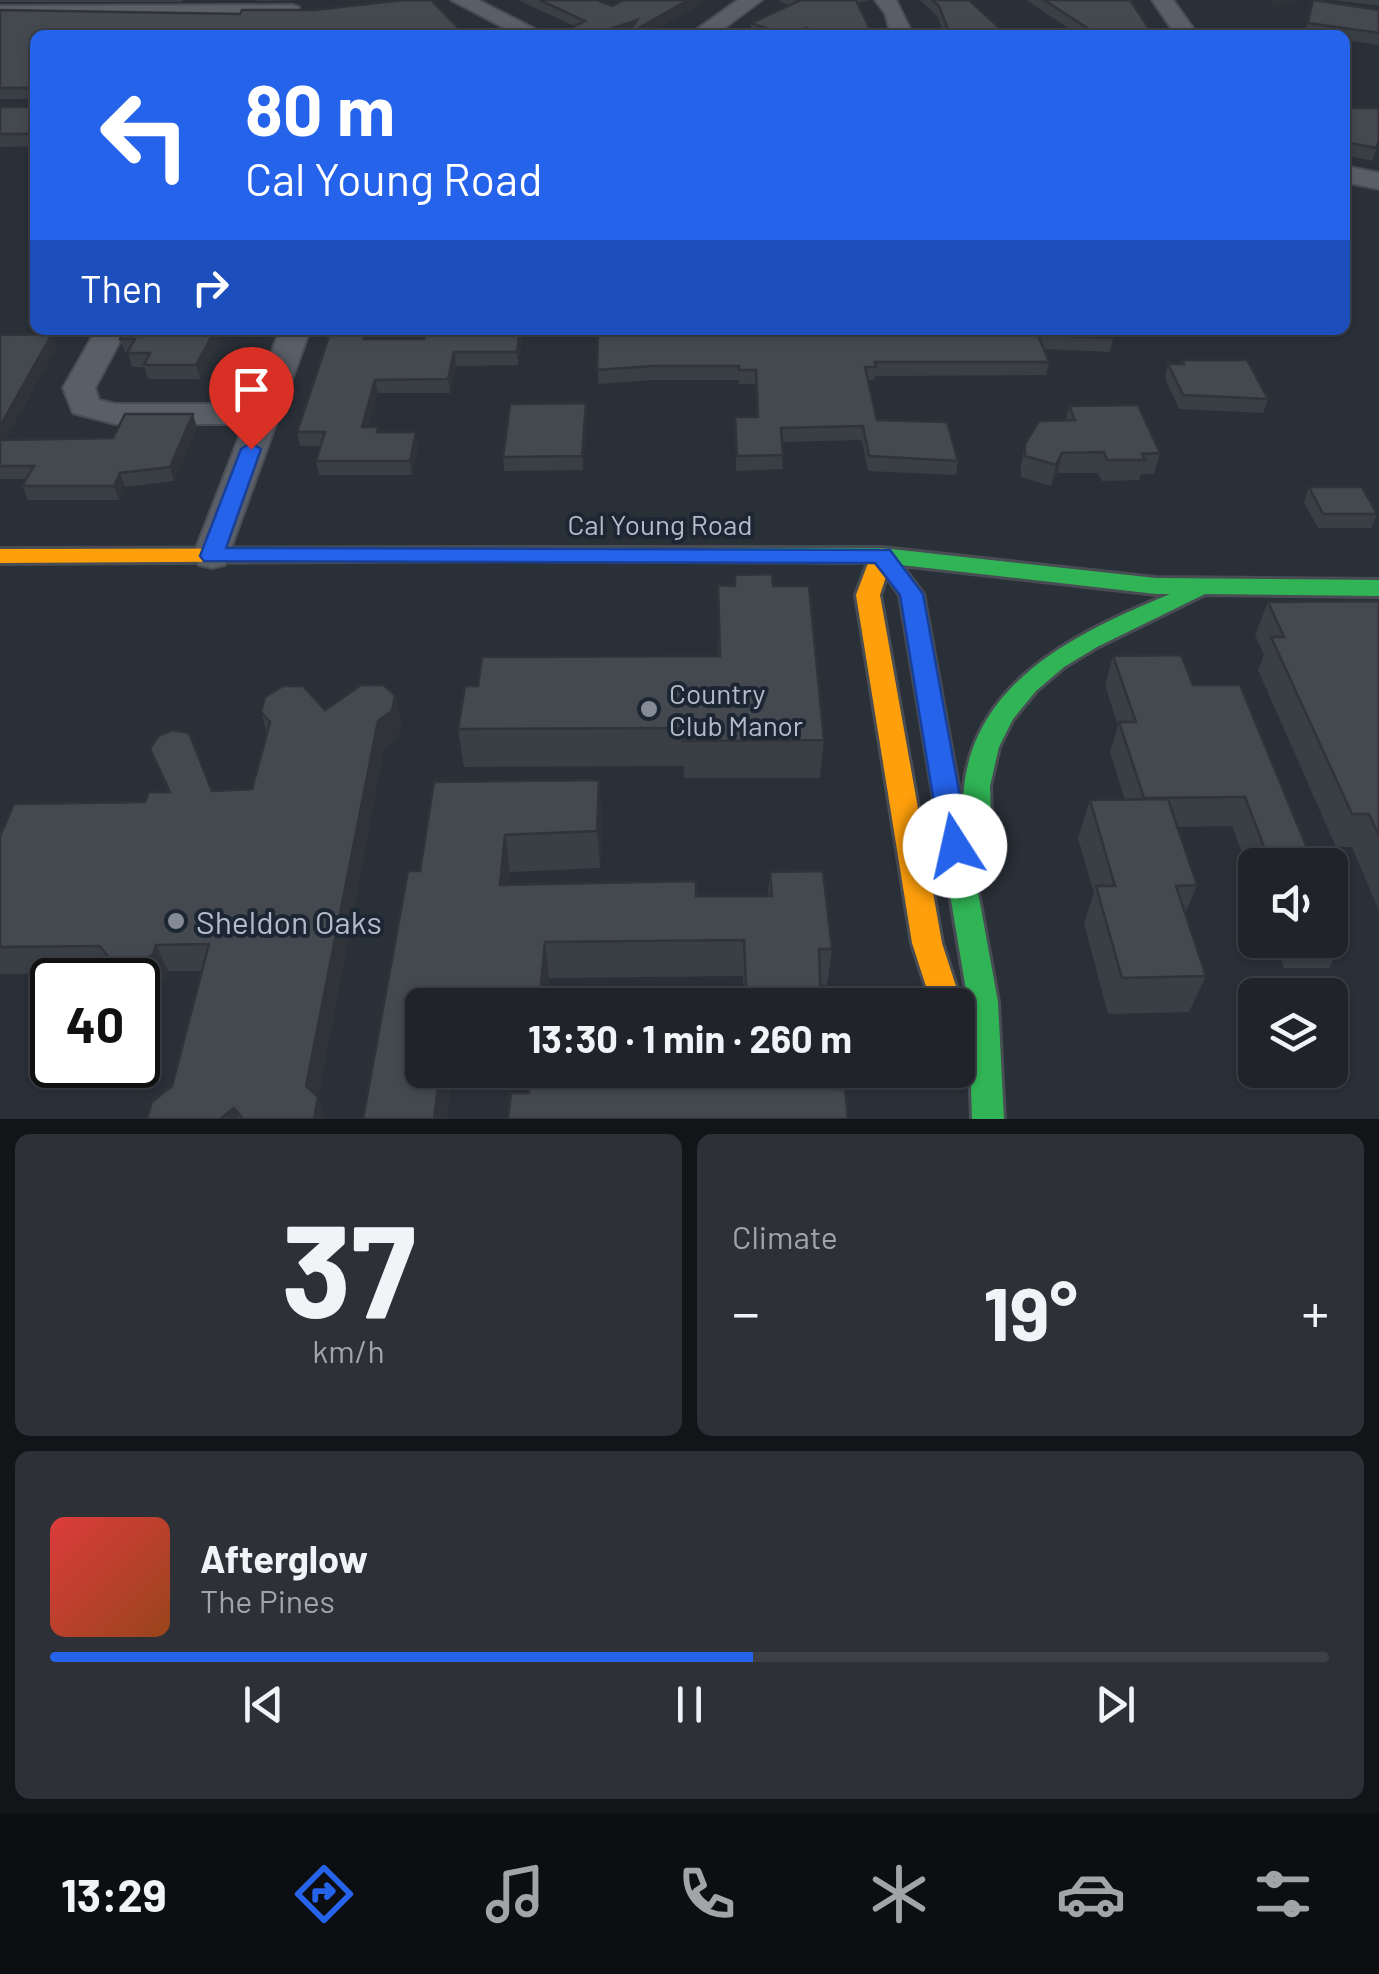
<!DOCTYPE html>
<meta charset="utf-8">
<style>
:root{--surface:#20242a;--page:#2d3036;--text:#f1f3f6;--muted:#a2a4a8;--line:#3d4147;--accent:#2563eb}
body{margin:0;font-family:Barlow,sans-serif;background:var(--page);color:var(--text);height:100vh;display:flex;flex-direction:column;font-size:38px;white-space:nowrap}
*{box-sizing:border-box;margin:0}
p{font-size:32px;color:var(--muted)}
.icon{flex:none;width:55px;height:55px;fill:none;stroke:currentColor;stroke-width:2;stroke-linecap:round;stroke-linejoin:round}
.map{position:relative;height:1119px;overflow:hidden}
.sheet{display:flex;flex-direction:column;gap:15px;padding:15px;background:#121417;flex:1}
.sheet>*{flex:none}
.banner{position:absolute;left:30px;top:30px;width:1320px;height:305px;border-radius:15px;box-shadow:0 2px 8px #0004,0 0 0 2px var(--line);background:#2563eb;color:#fff;overflow:hidden}
.controls{position:absolute;left:1238px;top:848px;display:grid;gap:20px}
.controls a{display:grid;place-items:center;width:110px;height:110px;border-radius:15px;background:var(--surface);box-shadow:0 2px 8px #0004,0 0 0 2px var(--line);font-size:50px}
.speed{position:absolute;left:30px;top:958px;display:flex;gap:20px;font-size:50px;font-weight:700;text-align:center}
.speed>*{display:grid;place-content:center;width:130px;height:130px;border-radius:50%;background:var(--surface);box-shadow:0 2px 8px #0004,0 0 0 2px var(--line);line-height:1}
.speed .limit{border:5px solid #111;border-radius:15px;background:#fff;color:#111}
.pin{position:absolute;display:grid;place-items:center;width:85px;height:85px;color:#fff;margin:-102px -42px;border-radius:50% 50% 50% 0;rotate:-45deg;box-shadow:0 0 10px #0007}
.pin .icon{rotate:45deg}
.me{position:absolute;width:110px;margin:-55px;rotate:350deg;stroke-linejoin:round;filter:drop-shadow(0 0 8px #0008)}
.turn{display:flex;align-items:center;gap:35px;height:210px;padding:0 50px;font-size:45px}
.turn .icon{width:130px;height:130px;stroke-width:2.5}
.turn b{display:block;font-size:70px;line-height:85px}
.then{display:flex;align-items:center;height:95px;padding:0 50px;background:#0003;gap:20px;font-size:38px}
.big{font-size:75px;font-weight:700;line-height:1.1}
.sheet .tile{flex:1;display:flex;flex-direction:column;justify-content:center;gap:15px;min-width:0;padding:0 35px;border-radius:15px;background:var(--page)}
.sheet .dial{align-items:center;gap:0}
.dial b{font-size:130px;line-height:1}
.song{display:flex;align-items:center;gap:30px}
.cover{width:120px;height:120px;border-radius:15px;background:linear-gradient(135deg,hsl(0 70% 55%),hsl(20 70% 35%))}
.played{height:10px;border-radius:5px;background:linear-gradient(90deg,var(--accent) 55%,var(--line) 55%)}
.keys{display:flex;justify-content:space-around;direction:ltr}
.heat{display:flex;justify-content:space-between;align-items:center;font-size:55px;direction:ltr}
.sheet .tiles{flex:1;display:grid;gap:15px;grid-template-columns:1fr 1fr}
.tile:last-child{grid-column:span 2}
.trip{position:absolute;left:405px;top:988px;width:570px;height:100px;border-radius:15px;background:var(--surface);box-shadow:0 2px 8px #0004,0 0 0 2px var(--line);font-weight:700;line-height:100px;text-align:center}
.menu{display:flex;height:160px;justify-content:space-around;align-items:center;background:#0d0e11;color:var(--muted)}
.menu .icon{width:70px;height:70px}
.menu .current{color:var(--accent)}
.menu b{font-size:45px;color:var(--text)}
.map>svg:first-child{display:block}
.lines{fill:none;stroke-linecap:round;stroke-linejoin:round}
.street-casing{stroke:#484c53;stroke-width:4}
.fast-casing{stroke:#484c53;stroke-width:6}
.slow-casing{stroke:#484c53;stroke-width:6}
.street{fill:#5a5e66;fill-rule:evenodd}
.fast{fill:#30b455;fill-rule:evenodd}
.slow{fill:#ff9f0a;fill-rule:evenodd}
.wall{fill:#3a3f45}
.shaded-wall{fill:#303338}
.building{fill:#444950;stroke:#303338;stroke-width:2.5}
.route{fill:#2563eb;stroke:#184099;stroke-width:2.5}
.poi-dot{fill:#848b96;stroke:#1d2633;stroke-width:4}
.labels{text-anchor:middle;dominant-baseline:central;stroke-width:8;stroke-linejoin:round;paint-order:stroke}
.street-label{font-size:28px;fill:#b4bcc9;stroke:#1d2633}
.poi-label{font-size:28px;fill:#b4bcc9;stroke:#1d2633;text-anchor:start}
.near-poi-label{font-size:32px;fill:#b4bcc9;stroke:#1d2633;text-anchor:start}
</style>
<div class="map">
<svg width="1379" height="1119" viewBox="0 0 1379 1119">
<rect width="100%" height="100%" fill="#2a3038"/>
<g class="lines">
<g class="street-casing">
<g id="street">
<polygon points="451,0 478,0 547,35 518,35"/>
<polygon points="738,0 762,0 715,35 689,35"/>
<polygon points="875,0 896,0 913,35 891,35 885,13"/>
<polygon points="1152,0 1173,0 1198,35 1176,35"/>
<polygon points="292,5 299,7 299,15 0,18 0,6"/>
<polygon points="1345,166 1379,173 1379,189 1345,182"/>
<polygon points="96,330 126,330 95,388 99,400 116,404 251,404 280,330 310,330 225,565 212,568 199,565 193,556 244,424 115,424 73,413 63,388"/>
</g>
</g>
<g class="fast-casing">
<path id="fast" d="M513,548H882L1156,578L1379,580V596L1205,594L1097,647L1064,667L1036,691L1013,719L999,747L990,786L992,840L988,848L978,851L970,848L998,1002L1004,1119H972L968,1002L900,595L876,562L505,560L502,555ZM901,565L1156,594H1170C1071,635 959,688 963,814L923,594Z"/>
</g>
<g class="slow-casing">
<g id="slow">
<polygon points="513,548 524,555 521,560 0,563 0,549"/>
<polygon points="882,548 893,555 880,595 942,943 962,1005 958,1015 958,1005 932,1005 912,943 856,595 871,555"/>
</g>
</g>
<use href="#street" class="street"/>
<use href="#fast" class="fast"/>
<use href="#slow" class="slow"/>
</g>
<g class="wall">
<polygon points="0,0 183,0 182,2 0,2"/>
<polygon points="257,0 301,0 257,1"/>
<polygon points="431,0 35,35 35,146 1,147 0,148 0,107 34,107 34,99 0,99 0,10 240,14 314,10"/>
<polygon points="518,0 597,0 612,6 697,6 645,35 573,35 574,26"/>
<polygon points="778,0 869,0 858,3 871,31 871,35 751,34 751,23 789,6"/>
<polygon points="920,0 969,0 1006,34 1077,34 1026,0 1130,0 1152,33 1162,35 944,35 938,17"/>
<polygon points="1313,0 1379,10 1379,45 1345,40 1345,35 1305,34"/>
<polygon points="1333,0 1379,0 1379,6"/>
<polygon points="1345,108 1379,143 1372,161 1345,155"/>
<polygon points="125,330 225,330 225,332 200,379 148,379 144,367 132,367 128,352 125,352 120,339"/>
<polygon points="330,330 369,330 370,339 424,339 426,330 521,330 522,339 518,365 456,366 450,393 378,393 368,427 378,427 379,432 418,446 412,475 319,475 316,461 321,446 300,446 297,432"/>
<polygon points="598,330 1111,330 1113,338 1110,352 1044,349 1049,362 1046,375 875,376 874,380 868,380 877,420 958,461 956,475 868,471 862,440 782,442 783,469 736,471 735,417 757,417 755,384 739,384 739,380 653,380 598,384"/>
<polygon points="0,335 57,347 5,440 113,438 197,428 174,481 125,487 119,500 28,500 22,486 26,479 0,479"/>
<polygon points="1182,360 1268,399 1263,413 1179,409 1165,378 1168,364 1181,364"/>
<polygon points="1069,406 1160,453 1154,474 1141,474 1139,480 1102,481 1098,473 1058,473 1051,486 1021,477 1021,465 1025,444 1066,421"/>
<polygon points="587,417 583,470 504,471 503,457"/>
<polygon points="1309,487 1377,514 1371,528 1318,528 1304,502"/>
<polygon points="735,575 773,586 824,740 820,778 684,778 684,766 464,767 458,729 478,686 718,656 718,585 734,586"/>
<polygon points="1379,601 1379,911 1352,847 1336,847 1258,670 1264,655 1255,635 1268,602"/>
<polygon points="1113,656 1193,685 1314,865 1255,865 1255,888 1232,826 1177,827 1197,885 1185,914 1206,976 1189,1012 1108,1014 1084,923 1094,893 1078,838 1090,800 1125,800 1110,752 1118,726 1105,685"/>
<polygon points="395,695 401,723 398,738 384,748 318,1099 326,1119 147,1119 172,1086 202,971 168,971 166,980 148,992 138,992 138,980 119,980 114,973 0,974 0,836 145,802 168,792 150,749 212,791 252,789 267,734 261,712 325,710"/>
<polygon points="599,780 602,818 600,868 510,872 509,885 696,881 696,896 768,896 770,872 823,871 832,949 827,985 820,985 821,1005 744,1005 743,976 549,978 547,1005 422,1005 422,1070 542,1070 541,1074 831,1070 833,1089 845,1089 848,1119 508,1119 511,1093 529,1093 530,1077 451,1078 447,1119 363,1119 408,871 420,871 434,782"/>
<polygon points="1274,940 1345,940 1329,968 1284,968"/>
</g>
<g class="shaded-wall">
<polygon points="688,0 704,0 697,6 645,35 592,35 637,20"/>
<polygon points="1273,0 1299,0 1271,6"/>
<polygon points="806,28 805,35 790,35"/>
<polygon points="215,330 225,330 225,332 200,379 196,365"/>
<polygon points="366,330 369,330 370,337 366,352 364,339"/>
<polygon points="520,330 522,339 518,365 517,352"/>
<polygon points="52,334 57,347 0,450 0,426"/>
<polygon points="454,352 456,366 450,393 448,379"/>
<polygon points="375,380 378,393 364,441 362,427"/>
<polygon points="586,403 587,417 583,470 582,456"/>
<polygon points="193,414 197,428 174,481 170,467"/>
<polygon points="416,432 418,446 412,475 410,461"/>
<polygon points="1062,453 1058,473 1051,486 1056,465"/>
<polygon points="120,473 125,487 119,500 114,486"/>
<polygon points="395,695 401,723 398,738 384,748 318,1099 326,1119 314,1119 306,1086 378,721"/>
<polygon points="599,780 602,818 600,868 597,831"/>
<polygon points="505,835 510,872 506,922 500,885"/>
<polygon points="545,942 549,978 547,1005 539,1005"/>
<polygon points="156,945 168,971 166,980 148,992 135,966"/>
<polygon points="440,1070 450,1070 451,1078 447,1119 434,1119"/>
<polygon points="234,1108 239,1119 220,1119"/>
</g>
<g class="building">
<polygon points="403,0 431,0 465,35 35,35 35,134 0,134 0,107 34,107 34,88 0,88 0,10 240,14 242,10 314,10"/>
<polygon points="540,0 597,0 612,6 624,0 688,0 628,34 637,20 592,35 576,35 573,27 585,21"/>
<polygon points="797,0 856,0 871,31 864,31 865,35 826,35 806,28 790,35 786,35 751,23 799,1"/>
<polygon points="932,0 969,0 1006,34 1095,33 1044,0 1130,0 1152,33 1162,33 1162,35 950,35 939,6"/>
<polygon points="1313,0 1379,10 1379,33 1308,23"/>
<polygon points="1345,108 1379,108 1379,141 1376,148 1345,142"/>
<polygon points="125,330 215,330 196,365 144,365 150,353 127,353 135,339 120,339"/>
<polygon points="331,330 366,330 364,339 424,339 426,330 520,330 517,352 454,352 448,379 375,380 362,427 378,427 377,432 416,432 410,461 316,461 325,432 297,432"/>
<polygon points="598,330 1036,330 1049,362 875,362 876,367 865,367 877,420 947,422 958,461 869,456 863,426 781,428 783,455 737,456 735,417 758,417 756,370 739,370 739,366 653,366 597,370"/>
<polygon points="1041,330 1111,330 1113,338 1042,335"/>
<polygon points="52,334 0,426 0,335"/>
<polygon points="1182,360 1247,360 1268,399 1183,395 1168,364 1184,364"/>
<polygon points="586,403 582,456 503,457 510,404"/>
<polygon points="1138,405 1160,453 1142,454 1145,460 1107,460 1104,452 1062,453 1056,465 1025,456 1025,444 1039,421 1075,420 1069,406"/>
<polygon points="125,414 193,414 170,467 120,473 114,486 22,486 34,466 0,466 0,440 113,438"/>
<polygon points="1309,487 1362,487 1377,514 1323,514"/>
<polygon points="772,574 773,586 809,586 824,740 683,741 684,728 458,729 465,686 478,686 482,657 720,656 718,585 735,586 735,575"/>
<polygon points="1379,601 1379,836 1369,814 1352,814 1271,637 1284,637 1268,602"/>
<polygon points="1181,655 1193,685 1240,685 1314,865 1271,865 1245,797 1144,798 1119,722 1136,722 1113,656"/>
<polygon points="361,685 383,685 395,695 392,711 378,721 306,1086 318,1097 314,1119 243,1119 234,1108 220,1119 147,1119 152,1102 172,1086 209,944 156,945 153,954 135,966 115,966 100,946 0,947 0,836 14,804 145,802 149,792 170,792 150,749 158,736 173,730 189,733 212,791 252,789 270,722 261,712 265,697 283,686 303,686 325,710"/>
<polygon points="599,780 597,831 505,835 500,885 696,881 696,896 772,896 770,872 823,871 832,949 819,949 821,1005 747,1005 744,940 545,942 539,1005 422,1005 422,1070 440,1070 434,1119 363,1119 408,871 420,871 434,782"/>
<polygon points="1168,799 1197,885 1176,886 1206,976 1122,978 1096,886 1115,886 1090,800"/>
<polygon points="1330,904 1345,940 1330,940"/>
<polygon points="749,1070 831,1070 833,1089 845,1089 848,1119 508,1119 511,1093 529,1093 530,1074 749,1072"/>
</g>
<polygon class="route" points="251,443 261,449 226,548 890,550 923,594 969,846 965,854 945,854 941,846 900,595 875,563 204,561 200,556 241,449"/>
<g class="poi-dot">
<circle cx="649" cy="709" r="10"/>
<circle cx="176" cy="921" r="10"/>
</g>
<g class="labels">
<g class="street-label">
<text x="660" y="524">Cal Young Road</text>
</g>
<g class="poi-label">
<text x="669" y="693">Country<tspan x="669" dy="32">Club Manor</tspan></text>
</g>
<g class="near-poi-label">
<text x="196" y="921">Sheldon Oaks</text>
</g>
</g>
</svg>
<div class="controls">
<a><svg class="icon" aria-label="sound" viewBox="0 0 24 24"><path d="M4 9h4l5-4v14l-5-4H4zM17 9q2 3 0 6"/></svg></a>
<a><svg class="icon" aria-label="layers" viewBox="0 0 24 24"><path d="M12 4l9 5-9 5-9-5zM3 14l9 5 9-5"/></svg></a>
</div>
<div class="speed"><div class="limit">40</div></div>
<div class="pin" style="left:251px;top:449px;background:#d93025"><svg class="icon" aria-label="arrive" viewBox="0 0 24 24"><path d="M6 21V4h12l-3 4 3 4H6"/></svg></div>
<svg class="me" style="left:955px;top:846px" viewBox="-20 -20 40 40"><circle r="19" fill="#fff"/><path d="M0-13L10 11 0 6-10 11z" fill="#2563eb"/></svg>
<div class="trip">13:30 · 1 min · 260 m</div>
<div class="banner">
<div class="turn"><svg class="icon" aria-label="left" viewBox="0 0 24 24"><path d="M17 20v-9H6M10 6l-5 5 5 5"/></svg><div><b>80 m</b>Cal Young Road</div></div>
<div class="then">Then<svg class="icon" aria-label="right" viewBox="0 0 24 24"><path d="M7 20v-9h11M14 6l5 5-5 5"/></svg></div>
</div>
</div>
<section class="sheet">
<div class="tiles">
<div class="tile dial"><b>37</b><p>km/h</p></div>
<div class="tile"><p>Climate</p>
<div class="heat"><a>−</a><b class="big">19°</b><a>+</a></div>
</div>
<div class="tile">
<div class="song"><i class="cover"></i><div><b>Afterglow</b><p>The Pines</p></div></div>
<div class="played"></div>
<div class="keys"><svg class="icon" aria-label="previous" viewBox="0 0 24 24"><path d="M18 5L8 12l10 7zM5 5v14"/></svg><svg class="icon" aria-label="pause" viewBox="0 0 24 24"><path d="M8 5v14M16 5v14"/></svg><svg class="icon" aria-label="next" viewBox="0 0 24 24"><path d="M6 5l10 7-10 7zM19 5v14"/></svg></div>
</div>
</div>
</section>
<nav class="menu">
<b>13:29</b>
<svg class="icon current" aria-label="directions" viewBox="0 0 24 24"><path d="M12 3l9 9-9 9-9-9zM9 14v-3h6M13 9l2 2-2 2"/></svg>
<svg class="icon" aria-label="music" viewBox="0 0 24 24"><path d="M9 18V5l10-2v13"/><circle cx="6" cy="18" r="3"/><circle cx="16" cy="16" r="3"/></svg>
<svg class="icon" aria-label="phone" viewBox="0 0 24 24"><path d="M5 4h4l2 5-3 2q2 4 5 5l2-3 5 2v4C11 20 4 13 5 4z"/></svg>
<svg class="icon" aria-label="climate" viewBox="0 0 24 24"><path d="M12 3v18M4 7l16 10M4 17L20 7"/></svg>
<svg class="icon" aria-label="car" viewBox="0 0 24 24"><path d="M5 17H2v-5l4-1 3-4h7l3 4 3 1v5h-3M9 17h6M6 11h13"/><circle cx="7" cy="17" r="2"/><circle cx="17" cy="17" r="2"/></svg>
<svg class="icon" aria-label="filters" viewBox="0 0 24 24"><path d="M4 7h16M4 17h16"/><circle cx="9" cy="7" r="2"/><circle cx="15" cy="17" r="2"/></svg>
</nav>
